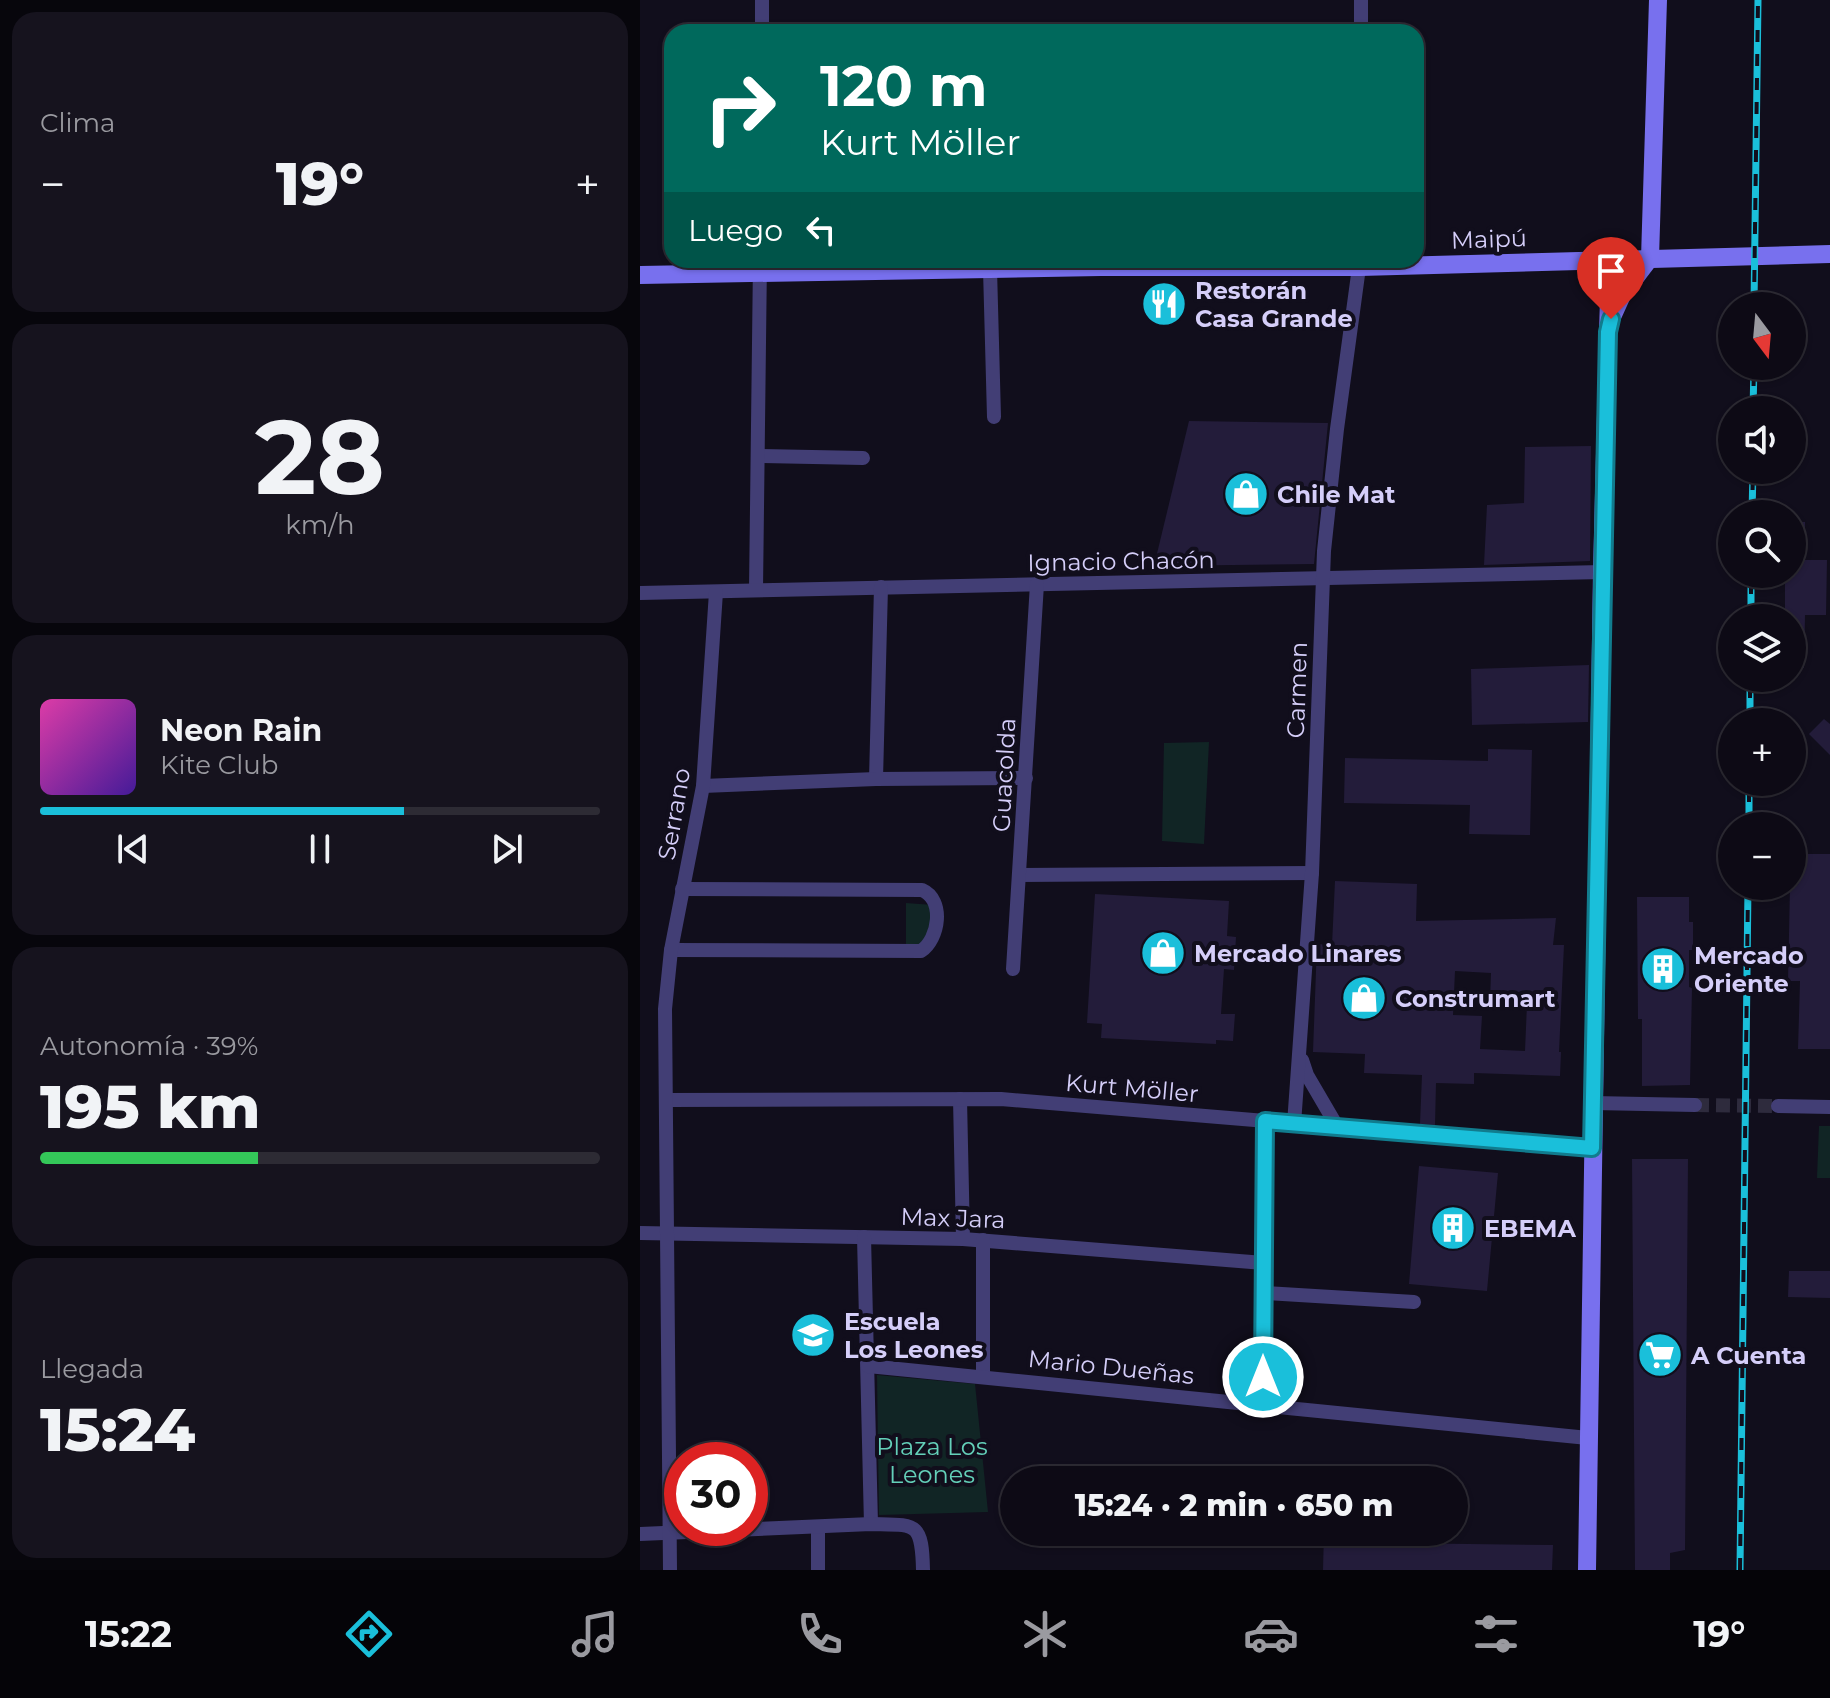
<!DOCTYPE html>
<html lang="es">
<meta charset="utf-8">
<style>
:root{--surface:#0d0a15;--page:#16131e;--text:#f1f3f6;--muted:#9a9aa0;--line:#2d2b34;--accent:#1abfda}
body{margin:0;font-family:Montserrat,sans-serif;background:var(--page);color:var(--text);height:100vh;display:flex;flex-direction:column;font-size:30px;white-space:nowrap}
*{box-sizing:border-box;margin:0}
p{font-size:26px;color:var(--muted)}
.icon{flex:none;width:44px;height:44px;fill:none;stroke:currentColor;stroke-width:2;stroke-linecap:round;stroke-linejoin:round}
.map{position:relative;flex:1;overflow:hidden}
.details{display:flex;flex-direction:column;gap:12px;padding:12px;background:#07060c;width:640px}
.details>*{flex:none}
.hud{position:absolute;left:24px;top:24px;width:760px;height:244px;border-radius:24px;box-shadow:0 2px 6px #0004,0 0 0 2px var(--line);background:#00695c;color:#fff;overflow:hidden}
.needle{width:52px;rotate:164deg}
.fabs{position:absolute;left:1078px;top:292px;display:grid;gap:16px}
.fabs a{display:grid;place-items:center;width:88px;height:88px;border-radius:50%;background:var(--surface);box-shadow:0 2px 6px #0004,0 0 0 2px var(--line);font-size:40px}
.speed{position:absolute;left:24px;top:1442px;display:flex;gap:16px;font-size:40px;font-weight:700;text-align:center}
.speed>*{display:grid;place-content:center;width:104px;height:104px;border-radius:50%;background:var(--surface);box-shadow:0 2px 6px #0004,0 0 0 2px var(--line);line-height:1}
.speed .limit{border:12px solid #d22;background:#fff;color:#111}
.pin{position:absolute;display:grid;place-items:center;width:68px;height:68px;color:#fff;margin:-82px -34px;border-radius:50% 50% 50% 0;rotate:-45deg;box-shadow:0 0 8px #0007}
.pin .icon{rotate:45deg}
.me{position:absolute;width:88px;margin:-44px;rotate:0deg;stroke-linejoin:round;filter:drop-shadow(0 0 6px #0008)}
.turn{display:flex;align-items:center;gap:28px;height:168px;padding:0 24px;font-size:36px}
.turn .icon{width:104px;height:104px;stroke-width:2.5}
.turn b{display:block;font-size:56px;line-height:68px}
.then{display:flex;align-items:center;height:76px;padding:0 24px;background:#0003;gap:16px;font-size:30px}
.big{font-size:60px;font-weight:800;line-height:1.1}
.details .card{flex:1;display:flex;flex-direction:column;justify-content:center;gap:12px;min-width:0;padding:0 28px;border-radius:24px;background:var(--page)}
.details .dial{align-items:center;gap:0}
.dial b{font-size:104px;line-height:1}
.song{display:flex;align-items:center;gap:24px}
.cover{width:96px;height:96px;border-radius:12px;background:linear-gradient(135deg,hsl(320 70% 55%),hsl(260 70% 35%))}
.played{height:8px;border-radius:4px;background:linear-gradient(90deg,var(--accent) 65%,var(--line) 65%)}
.keys{display:flex;justify-content:space-around;direction:ltr}
.heat{display:flex;justify-content:space-between;align-items:center;font-size:44px;direction:ltr}
.charge{height:12px;border-radius:6px;background:linear-gradient(90deg,#34c759 39%,var(--line) 0)}
.trip{position:absolute;left:360px;top:1466px;width:468px;height:80px;border-radius:40px;background:var(--surface);box-shadow:0 2px 6px #0004,0 0 0 2px var(--line);font-weight:800;line-height:80px;text-align:center}
.menu{display:flex;height:128px;justify-content:space-around;align-items:center;background:#050408;color:var(--muted)}
.menu .icon{width:56px;height:56px}
.menu .current{color:var(--accent)}
.menu b{font-size:36px;color:var(--text)}
main{display:flex;flex:1;min-height:0}
.map>svg:first-child{display:block}
.green{fill:#112525}
.building{fill:#231c3a;fill-rule:evenodd}
.lines{fill:none;stroke-linecap:round;stroke-linejoin:round}
.street-tunnel{stroke:#2e2b3d;stroke-width:14;stroke-dasharray:14 7;stroke-linecap:butt}
.street{stroke:#423e75;stroke-width:14}
.secondary{stroke:#7870ee;stroke-width:18}
.rail-casing{stroke:#1abfda;stroke-width:7}
.rail{stroke:#110e1c;stroke-width:4;stroke-dasharray:12;stroke-linecap:butt}
.route-casing{stroke:#117c8e;stroke-width:20}
.route{stroke:#1abfda;stroke-width:14}
.labels{text-anchor:middle;dominant-baseline:central;stroke-width:8;stroke-linejoin:round;paint-order:stroke}
.street-label{font-size:24px;fill:#d5cef9;stroke:#110e1c}
.poi-label{font-size:24px;font-weight:bold;fill:#d5cef9;stroke:#110e1c;text-anchor:start}
.park-label{font-size:24px;fill:#64d0b9;stroke:#110e1c}
</style>
<main>
<section class="details">
<div class="card"><p>Clima</p>
<div class="heat"><a>−</a><b class="big">19°</b><a>+</a></div>
</div>
<div class="card dial"><b>28</b><p>km/h</p></div>
<div class="card">
<div class="song"><i class="cover"></i><div><b>Neon Rain</b><p>Kite Club</p></div></div>
<div class="played"></div>
<div class="keys"><svg class="icon" aria-label="previous" viewBox="0 0 24 24"><path d="M18 5L8 12l10 7zM5 5v14"/></svg><svg class="icon" aria-label="pause" viewBox="0 0 24 24"><path d="M8 5v14M16 5v14"/></svg><svg class="icon" aria-label="next" viewBox="0 0 24 24"><path d="M6 5l10 7-10 7zM19 5v14"/></svg></div>
</div>
<div class="card"><p>Autonomía · 39%</p><b class="big">195 km</b><div class="charge"></div></div>
<div class="card"><p>Llegada</p><b class="big">15:24</b></div>
</section>
<div class="map">
<svg width="1190" height="1570" viewBox="0 0 1190 1570">
<rect width="100%" height="100%" fill="#110e1c"/>
<g class="green">
<polygon points="569,742 564,844 522,841 524,743"/>
<polygon points="266,903 293,905 290,945 266,945"/>
<polygon points="1179,1126 1190,1126 1190,1178 1177,1178"/>
<polygon points="237,1375 335,1384 348,1512 239,1515"/>
</g>
<g class="building">
<polygon points="549,421 688,423 674,564 514,566"/>
<polygon points="951,446 950,561 844,565 847,505 884,503 885,447"/>
<polygon points="1152,522 1165,522 1165,560 1187,560 1186,615 1165,615 1164,668 1152,668 1152,618 1145,618 1145,574 1152,574"/>
<polygon points="949,665 948,722 832,725 831,669"/>
<polygon points="1184,719 1190,724 1190,755 1169,734"/>
<polygon points="848,749 892,750 890,835 829,834 830,805 704,803 705,758 848,761"/>
<polygon points="1160,854 1190,854 1190,1049 1158,1049 1160,981 1148,981 1150,886 1158,885"/>
<path d="M695,881L777,884L776,921L916,918L913,945H924L919,1052H921L920,1076L834,1073V1084L796,1083L795,1125L780,1124L782,1075L724,1073L725,1054L673,1052L677,944L692,945ZM815,971L851,973L850,1002L887,1004L885,1051L840,1049L842,1016L813,1015Z"/>
<polygon points="455,894 589,901 587,936 596,937 594,970 584,969 581,1014 595,1014 593,1041 576,1040 576,1044 461,1038 462,1024 447,1023"/>
<polygon points="997,897 1049,897 1049,922 1053,922 1053,950 1049,950 1049,987 1052,988 1050,1085 1002,1086 1002,1019 998,1019"/>
<polygon points="992,1159 1048,1159 1045,1550 1030,1553 1030,1570 995,1570"/>
<polygon points="779,1166 858,1173 847,1291 769,1284"/>
<polygon points="1149,1271 1190,1271 1190,1298 1148,1297"/>
<polygon points="684,1532 751,1532 751,1543 913,1545 912,1570 683,1570"/>
</g>
<g class="lines">
<polyline class="street-tunnel" points="1055,1105 1138,1106"/>
<g class="street">
<polyline points="122,32 122,0"/>
<polyline points="721,32 721,0"/>
<polyline points="350,269 354,417"/>
<polyline points="118,456 223,458"/>
<polyline points="116,590 120,260"/>
<polyline points="0,593 962,572"/>
<polyline points="236,779 241,587"/>
<polyline points="63,786 236,779 386,778"/>
<polyline points="380,875 672,873"/>
<path d="M31,950L281,951C299,939 305,900 282,890L42,889"/>
<polyline points="373,969 397,584"/>
<polyline points="662,1060 667,1075 698,1128"/>
<polyline points="320,1099 323,1239"/>
<polyline points="27,1100 361,1099 952,1148"/>
<polyline points="953,1103 1055,1105"/>
<polyline points="1138,1106 1190,1107"/>
<polyline points="654,1124 672,873 684,551 697,429 720,260"/>
<polyline points="0,1233 323,1239 624,1263"/>
<polyline points="224,1237 231,1524"/>
<polyline points="343,1240 343,1376"/>
<polyline points="624,1293 774,1302"/>
<polyline points="228,1366 948,1438"/>
<polyline points="623,1404 625,1121"/>
<polyline points="178,1527 178,1570"/>
<path d="M0,1534L231,1524C276,1525 282,1521 283,1570"/>
<polyline points="30,1570 25,1009 31,950 63,786 76,592"/>
</g>
<g class="secondary">
<polyline points="0,275 461,267 720,267 1190,254"/>
<polyline points="972,317 982,295 1010,258 1018,0"/>
<polyline points="947,1570 962,572 969,296 955,259"/>
</g>
<g class="rail-casing">
<g id="rail">
<polyline points="1114,306 1118,0"/>
<polyline points="1113,410 1114,366"/>
<polyline points="1112,514 1113,470"/>
<polyline points="1111,618 1111,574"/>
<polyline points="1110,722 1110,678"/>
<polyline points="1109,826 1109,782"/>
<polyline points="1100,1570 1108,886"/>
</g>
</g>
<use href="#rail" class="rail"/>
</g>
<g class="lines">
<g class="route-casing">
<polyline id="route" points="623,1377 625,1121 952,1148 968,332 971,319"/>
</g>
<use href="#route" class="route"/>
</g>
<defs>
<g id="restaurant-disc" transform="scale(2.3)"><circle r="9.5" fill="#1abfda" stroke="#110e1c"/><path d="M-5-6h1v4h1v-4h1v4h1v-4h1v5L-1.5 .5V6h-2V.5L-5-1ZM5-6V6H3V1.5H1.5Q1.5-4 5-6Z" fill="#fff"/></g>
<g id="shop-disc" transform="scale(2.3)"><circle r="9.5" fill="#1abfda" stroke="#110e1c"/><path d="M-5-2.5h2.3a2.7 3.5 0 0 1 5.4 0H5L5.5 6h-11ZM-1.5-2.5h3a1.5 2.3 0 0 0-3 0Z" fill="#fff"/></g>
<g id="building-disc" transform="scale(2.3)"><circle r="9.5" fill="#1abfda" stroke="#110e1c"/><path d="M-4-6H4V6H1V3H-1V6H-4ZM-2.5-4.3h1.7v1.8h-1.7ZM.8-4.3h1.7v1.8H.8ZM-2.5-1h1.7V.8h-1.7ZM.8-1h1.7V.8H.8Z" fill="#fff"/></g>
<g id="school-disc" transform="scale(2.3)"><circle r="9.5" fill="#1abfda" stroke="#110e1c"/><path d="M0-5L7-2L0 1L-7-2ZM-4 1L0 2.5L4 1V4Q0 6-4 4Z" fill="#fff"/></g>
<g id="supermarket-disc" transform="scale(2.3)"><circle r="9.5" fill="#1abfda" stroke="#110e1c"/><path d="M-6-5.5h2.5l.6 2H6L4.5 2H-2.5L-4.4-4H-6ZM-1.5 3.2a1.3 1.3 0 1 0 .1 0ZM3 3.2a1.3 1.3 0 1 0 .1 0Z" fill="#fff"/></g>
</defs>
<g fill-rule="evenodd">
<use href="#restaurant-disc" x="524" y="304"/>
<use href="#shop-disc" x="606" y="494"/>
<use href="#shop-disc" x="523" y="953"/>
<use href="#building-disc" x="1023" y="969"/>
<use href="#shop-disc" x="724" y="998"/>
<use href="#building-disc" x="813" y="1228"/>
<use href="#school-disc" x="173" y="1335"/>
<use href="#supermarket-disc" x="1020" y="1355"/>
</g>
<g class="labels">
<g class="street-label">
<text transform="translate(849 239) rotate(-2)">Maipú</text>
<text transform="translate(481 561) rotate(-1)">Ignacio Chacón</text>
<text transform="translate(657 690) rotate(-88)">Carmen</text>
<text transform="translate(364 775) rotate(-87)">Guacolda</text>
<text transform="translate(34 814) rotate(-80)">Serrano</text>
<text transform="translate(492 1088) rotate(5)">Kurt Möller</text>
<text transform="translate(313 1218) rotate(2)">Max Jara</text>
<text transform="translate(471 1367) rotate(6)">Mario Dueñas</text>
</g>
<g class="poi-label">
<text x="555" y="290">Restorán<tspan x="555" dy="28">Casa Grande</tspan></text>
<text x="637" y="494">Chile Mat</text>
<text x="554" y="953">Mercado Linares</text>
<text x="1054" y="955">Mercado<tspan x="1054" dy="28">Oriente</tspan></text>
<text x="755" y="998">Construmart</text>
<text x="844" y="1228">EBEMA</text>
<text x="204" y="1321">Escuela<tspan x="204" dy="28">Los Leones</tspan></text>
<text x="1051" y="1355">A Cuenta</text>
</g>
<g class="park-label">
<text x="292" y="1446">Plaza Los<tspan x="292" dy="28">Leones</tspan></text>
</g>
</g>
</svg>
<div class="fabs">
<a><svg class="needle" viewBox="-14 -14 28 28"><path d="M0-13l5 13h-10z" fill="#e53935"/><path d="M0 13l5-13h-10z" fill="#9a9aa0"/></svg></a>
<a><svg class="icon" aria-label="sound" viewBox="0 0 24 24"><path d="M4 9h4l5-4v14l-5-4H4zM17 9q2 3 0 6"/></svg></a>
<a><svg class="icon" aria-label="search" viewBox="0 0 24 24"><circle cx="10" cy="10" r="6"/><path d="M15 15l6 6"/></svg></a>
<a><svg class="icon" aria-label="layers" viewBox="0 0 24 24"><path d="M12 4l9 5-9 5-9-5zM3 14l9 5 9-5"/></svg></a>
<a>+</a>
<a>−</a>
</div>
<div class="speed"><div class="limit">30</div></div>
<div class="pin" style="left:971px;top:319px;background:#d93025"><svg class="icon" aria-label="arrive" viewBox="0 0 24 24"><path d="M6 21V4h12l-3 4 3 4H6"/></svg></div>
<svg class="me" style="left:623px;top:1377px" viewBox="-20 -20 40 40"><circle r="17" fill="#1abfda" stroke="#fff" stroke-width="3"/><path d="M0-11L8 9 0 5-8 9z" fill="#fff"/></svg>
<div class="trip">15:24 · 2 min · 650 m</div>
<div class="hud">
<div class="turn"><svg class="icon" aria-label="right" viewBox="0 0 24 24"><path d="M7 20v-9h11M14 6l5 5-5 5"/></svg><div><b>120 m</b>Kurt Möller</div></div>
<div class="then">Luego<svg class="icon" aria-label="left" viewBox="0 0 24 24"><path d="M17 20v-9H6M10 6l-5 5 5 5"/></svg></div>
</div>
</div>
</main>
<nav class="menu">
<b>15:22</b>
<svg class="icon current" aria-label="directions" viewBox="0 0 24 24"><path d="M12 3l9 9-9 9-9-9zM9 14v-3h6M13 9l2 2-2 2"/></svg>
<svg class="icon" aria-label="music" viewBox="0 0 24 24"><path d="M9 18V5l10-2v13"/><circle cx="6" cy="18" r="3"/><circle cx="16" cy="16" r="3"/></svg>
<svg class="icon" aria-label="phone" viewBox="0 0 24 24"><path d="M5 4h4l2 5-3 2q2 4 5 5l2-3 5 2v4C11 20 4 13 5 4z"/></svg>
<svg class="icon" aria-label="climate" viewBox="0 0 24 24"><path d="M12 3v18M4 7l16 10M4 17L20 7"/></svg>
<svg class="icon" aria-label="car" viewBox="0 0 24 24"><path d="M5 17H2v-5l4-1 3-4h7l3 4 3 1v5h-3M9 17h6M6 11h13"/><circle cx="7" cy="17" r="2"/><circle cx="17" cy="17" r="2"/></svg>
<svg class="icon" aria-label="filters" viewBox="0 0 24 24"><path d="M4 7h16M4 17h16"/><circle cx="9" cy="7" r="2"/><circle cx="15" cy="17" r="2"/></svg>
<b>19°</b>
</nav>
